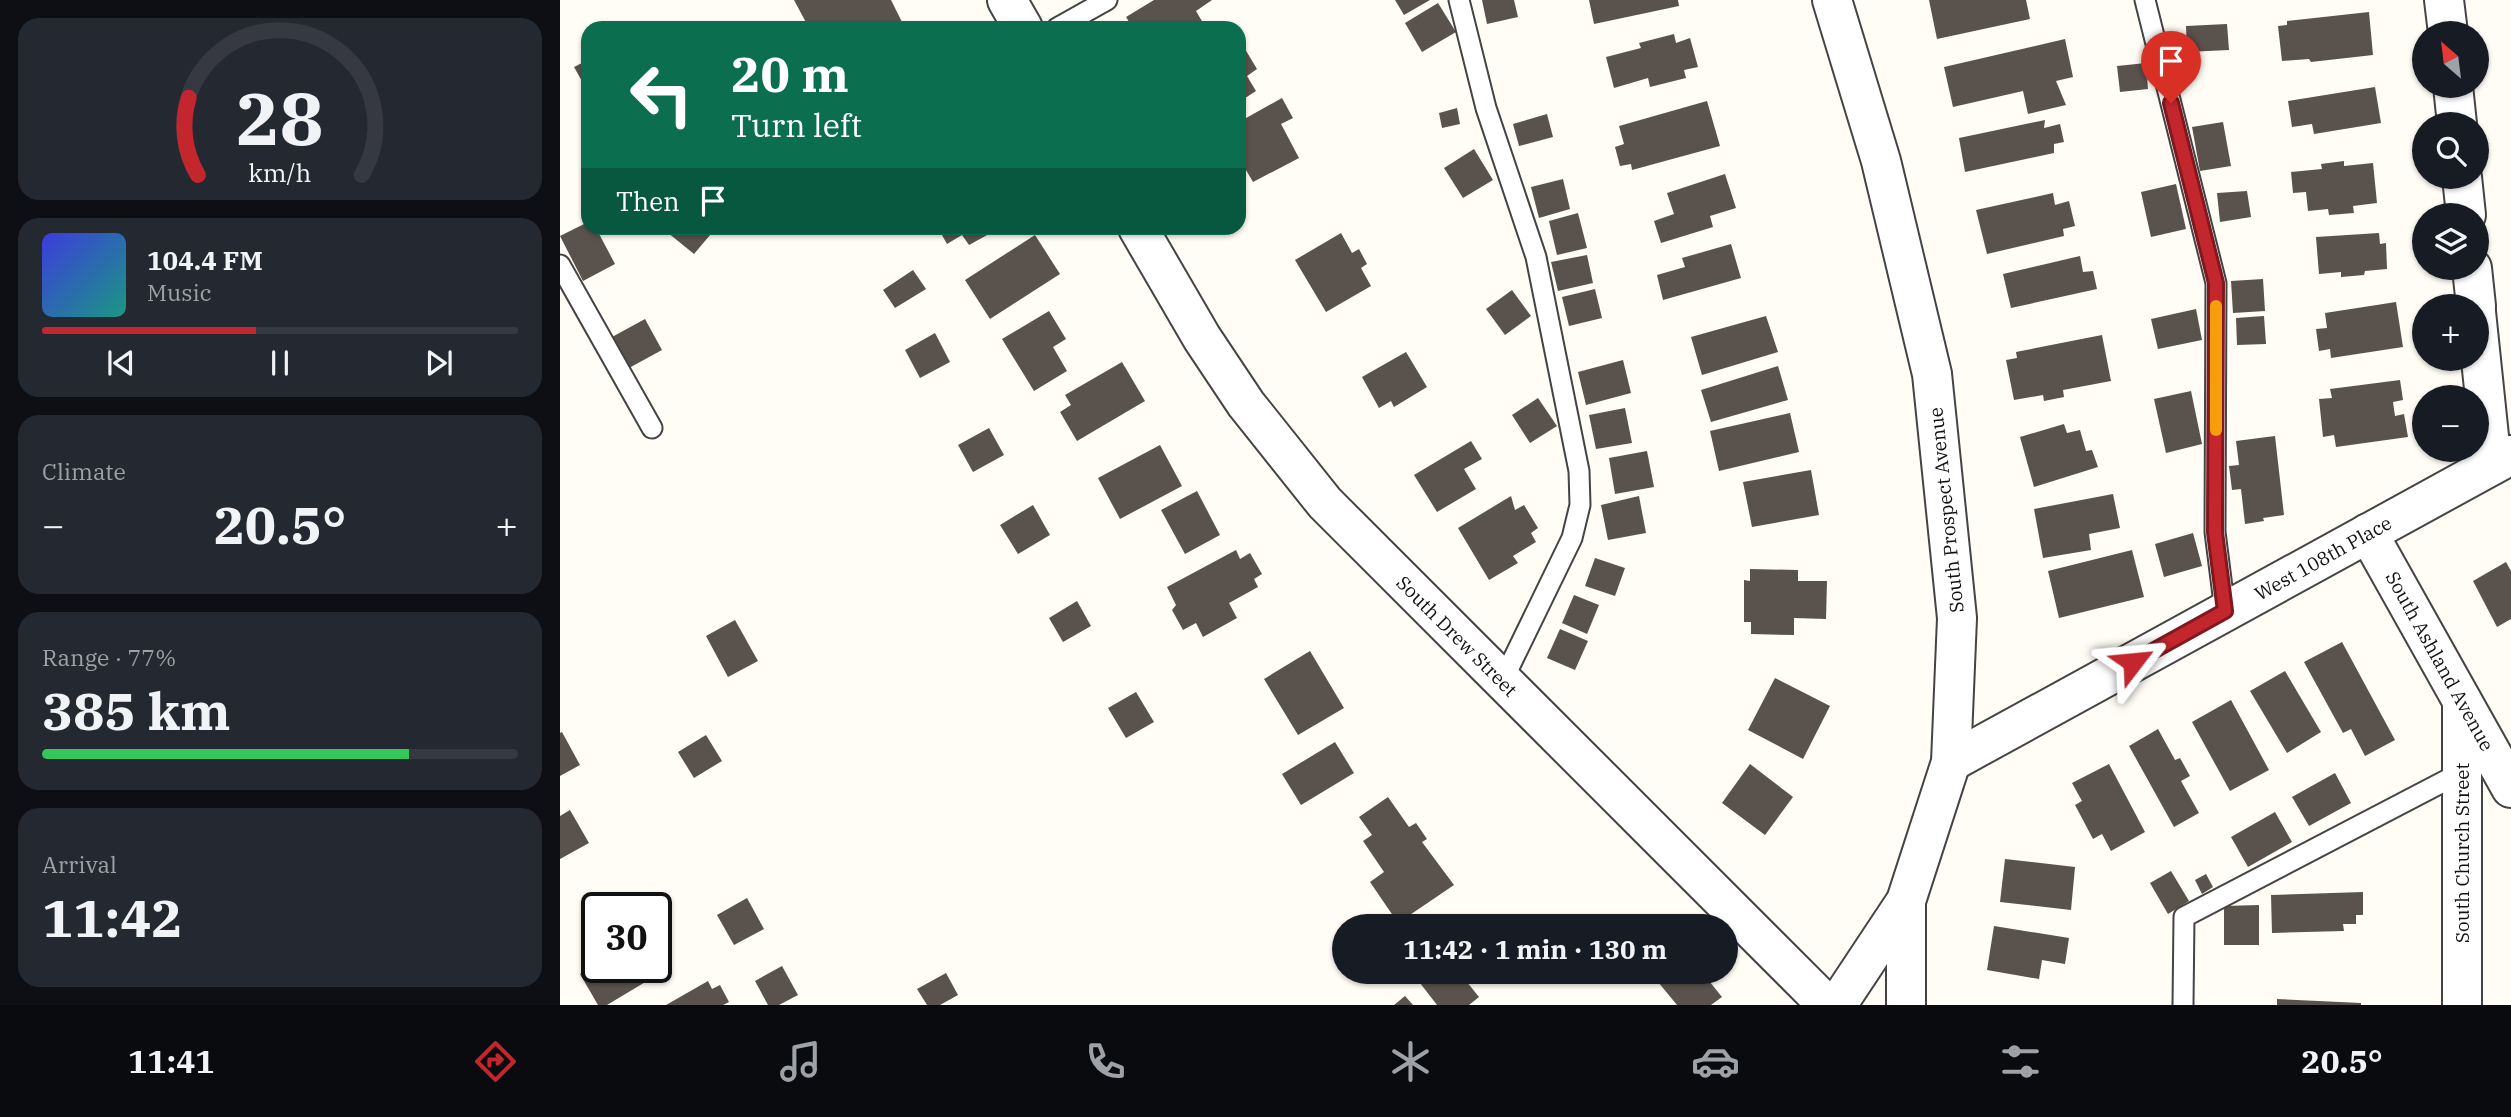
<!DOCTYPE html>
<meta charset="utf-8">
<style>
:root{--surface:#171b24;--page:#242831;--text:#f1f3f6;--muted:#9ea1a6;--line:#363941;--accent:#c4262e}
body{margin:0;font-family:"IBM Plex Serif",serif;background:var(--page);color:var(--text);height:100vh;display:flex;flex-direction:column;font-size:26px;white-space:nowrap}
*{box-sizing:border-box;margin:0}
p{font-size:23px;color:var(--muted)}
.icon{flex:none;width:38px;height:38px;fill:none;stroke:currentColor;stroke-width:2;stroke-linecap:round;stroke-linejoin:round}
.map{position:relative;flex:1;overflow:hidden}
.side{display:flex;flex-direction:column;gap:18px;padding:18px;background:#0d0f14;width:560px}
.side>*{flex:none}
.banner{position:absolute;left:21px;top:21px;width:665px;height:214px;border-radius:21px;box-shadow:0 2px 5px #0004;background:#0b6e4f;color:#fff;overflow:hidden}
.needle{width:46px;rotate:332deg}
.controls{position:absolute;left:1852px;top:21px;display:grid;gap:14px}
.controls a{display:grid;place-items:center;width:77px;height:77px;border-radius:50%;background:var(--surface);box-shadow:0 2px 5px #0004;font-size:35px}
.speed{position:absolute;left:21px;top:892px;display:flex;gap:14px;font-size:35px;font-weight:700;text-align:center}
.speed>*{display:grid;place-content:center;width:91px;height:91px;border-radius:50%;background:var(--surface);box-shadow:0 2px 5px #0004;line-height:1}
.speed .limit{border:4px solid #111;border-radius:10px;background:#fff;color:#111}
.pin{position:absolute;display:grid;place-items:center;width:60px;height:60px;color:#fff;margin:-72px -30px;border-radius:50% 50% 50% 0;rotate:-45deg;box-shadow:0 0 7px #0007}
.pin .icon{rotate:45deg}
.me{position:absolute;width:77px;margin:-38px;rotate:61deg;stroke-linejoin:round;filter:drop-shadow(0 0 5px #0008)}
.turn{display:flex;align-items:center;gap:24px;height:147px;padding:0 35px;font-size:32px}
.turn .icon{width:91px;height:91px;stroke-width:2.5}
.turn b{display:block;font-size:49px;line-height:60px}
.then{display:flex;align-items:center;height:66px;padding:0 35px;background:#0003;gap:14px;font-size:26px}
.big{font-size:52px;font-weight:800;line-height:1.1}
.side .widget{flex:1;display:flex;flex-direction:column;justify-content:center;gap:10px;min-width:0;padding:0 24px;border-radius:21px;background:var(--page)}
.side .dial{align-items:center;gap:0}
.dial svg{height:182px;overflow:visible;fill:none;stroke:var(--line);stroke-width:7;stroke-linecap:round;text-anchor:middle}
.dial text{fill:var(--text);stroke:none}
.song{display:flex;align-items:center;gap:21px}
.cover{width:84px;height:84px;border-radius:10px;background:linear-gradient(135deg,hsl(240 70% 55%),hsl(170 70% 35%))}
.played{height:7px;border-radius:4px;background:linear-gradient(90deg,var(--accent) 45%,var(--line) 45%)}
.keys{display:flex;justify-content:space-around;direction:ltr}
.heat{display:flex;justify-content:space-between;align-items:center;font-size:38px;direction:ltr}
.charge{height:10px;border-radius:5px;background:linear-gradient(90deg,#34c759 77%,var(--line) 0)}
.trip{position:absolute;left:772px;top:914px;width:406px;height:70px;border-radius:35px;background:var(--surface);box-shadow:0 2px 5px #0004;font-weight:800;line-height:70px;text-align:center}
.tab-bar{display:flex;height:112px;justify-content:space-around;align-items:center;background:#090b0e;color:var(--muted)}
.tab-bar .icon{width:49px;height:49px}
.tab-bar .active{color:var(--accent)}
.tab-bar b{font-size:32px;color:var(--text)}
main{display:flex;flex:1;min-height:0}
.map>svg:first-child{display:block}
.building{fill:#5a524d}
.lines{fill:none;stroke-linecap:round;stroke-linejoin:round}
.lane-casing{stroke:#444;stroke-width:23}
.street-casing{stroke:#444;stroke-width:42}
.lane{stroke:#fff;stroke-width:19}
.street{stroke:#fff;stroke-width:38}
.route-casing{stroke:#7f191e;stroke-width:18}
.route{stroke:#c4262e;stroke-width:12}
.slow{stroke:#f59e0b;stroke-width:12}
.labels{text-anchor:middle;dominant-baseline:central;stroke-width:7;stroke-linejoin:round;paint-order:stroke}
.street-label{font-size:19px;fill:#111;stroke:#fff}
</style>
<main>
<section class="side">
<div class="widget dial"><svg viewBox="0 0 100 80">
<path d="M14 69A42 42 0 1 1 86 69"/>
<path d="M14 69A42 42 0 0 1 10 35" stroke="#c4262e"/>
<text x="50" y="56" font-size="32" font-weight="700">28</text>
<text x="50" y="72" font-size="11">km/h</text>
</svg></div>
<div class="widget">
<div class="song"><i class="cover"></i><div><b>104.4 FM</b><p>Music</p></div></div>
<div class="played"></div>
<div class="keys"><svg class="icon" aria-label="previous" viewBox="0 0 24 24"><path d="M18 5L8 12l10 7zM5 5v14"/></svg><svg class="icon" aria-label="pause" viewBox="0 0 24 24"><path d="M8 5v14M16 5v14"/></svg><svg class="icon" aria-label="next" viewBox="0 0 24 24"><path d="M6 5l10 7-10 7zM19 5v14"/></svg></div>
</div>
<div class="widget"><p>Climate</p>
<div class="heat"><a>−</a><b class="big">20.5°</b><a>+</a></div>
</div>
<div class="widget"><p>Range · 77%</p><b class="big">385 km</b><div class="charge"></div></div>
<div class="widget"><p>Arrival</p><b class="big">11:42</b></div>
</section>
<div class="map">
<svg width="1951" height="1005" viewBox="0 0 1951 1005">
<rect width="100%" height="100%" fill="#fffdf5"/>
<g class="building">
<polygon points="234,0 331,0 343,24 335,28 291,28 289,25 283,28 249,28"/>
<polygon points="594,0 652,0 636,11 646,28 573,28 566,17"/>
<polygon points="835,0 870,0 844,15"/>
<polygon points="922,0 954,0 958,17 927,24"/>
<polygon points="1029,0 1118,0 1119,6 1034,24"/>
<polygon points="1369,0 1466,0 1470,19 1377,39"/>
<polygon points="878,3 896,32 862,52 845,23"/>
<polygon points="1809,12 1813,55 1751,62 1749,59 1722,61 1718,26 1727,25 1727,21"/>
<polygon points="1667,24 1669,50 1627,52 1626,26"/>
<polygon points="1114,34 1116,43 1130,38 1138,67 1124,70 1126,78 1090,87 1088,78 1054,88 1046,57 1081,48 1079,43"/>
<polygon points="679,39 697,69 687,76 696,91 679,102"/>
<polygon points="1505,39 1513,77 1496,81 1506,105 1468,114 1463,91 1393,107 1384,67"/>
<polygon points="28,60 28,92 14,67"/>
<polygon points="1586,63 1588,89 1560,92 1557,66"/>
<polygon points="1815,87 1821,123 1754,134 1752,124 1732,127 1728,101"/>
<polygon points="722,98 733,118 721,124 739,158 693,182 679,158 679,122"/>
<polygon points="1147,101 1160,146 1072,170 1071,164 1060,166 1055,147 1064,144 1059,126"/>
<polygon points="897,108 900,124 882,128 879,113"/>
<polygon points="987,114 993,137 959,146 953,124"/>
<polygon points="1485,120 1484,128 1500,124 1504,142 1494,144 1494,153 1405,172 1399,138"/>
<polygon points="1663,122 1671,166 1640,171 1632,127"/>
<polygon points="914,149 933,180 903,198 884,168"/>
<polygon points="1784,161 1784,166 1813,163 1817,203 1793,206 1794,213 1769,215 1768,209 1748,211 1746,192 1733,193 1731,172 1762,169 1761,164"/>
<polygon points="1165,174 1176,208 1150,216 1153,227 1101,243 1094,221 1114,214 1107,193"/>
<polygon points="1003,179 1010,209 979,218 971,187"/>
<polygon points="1616,184 1626,229 1591,237 1581,192"/>
<polygon points="1687,191 1691,217 1660,222 1657,193"/>
<polygon points="1493,193 1495,205 1509,201 1515,226 1503,229 1504,236 1427,254 1416,210"/>
<polygon points="1018,213 1027,248 997,255 989,221"/>
<polygon points="28,222 28,228 36,228 55,264 23,281 0,236"/>
<polygon points="102,228 156,228 134,254"/>
<polygon points="378,228 440,228 409,245 402,235 387,244"/>
<polygon points="781,233 792,253 799,249 807,264 801,268 811,286 766,312 735,260"/>
<polygon points="1819,233 1820,244 1826,243 1827,269 1805,271 1804,275 1781,277 1781,272 1759,274 1756,237"/>
<polygon points="475,235 500,274 430,319 405,280"/>
<polygon points="1171,244 1181,278 1103,300 1097,275 1125,267 1122,258"/>
<polygon points="1027,255 1033,283 998,291 991,262"/>
<polygon points="1520,256 1523,272 1533,271 1537,289 1451,308 1443,274"/>
<polygon points="353,270 366,289 335,308 323,290"/>
<polygon points="1703,279 1705,311 1673,313 1671,281"/>
<polygon points="1035,289 1042,318 1009,326 1002,297"/>
<polygon points="952,290 971,316 945,335 926,309"/>
<polygon points="1836,302 1843,347 1771,358 1770,349 1759,351 1756,329 1767,328 1765,313"/>
<polygon points="1636,309 1642,340 1598,349 1591,319"/>
<polygon points="489,311 506,339 493,347 507,371 474,391 442,339"/>
<polygon points="1206,316 1218,352 1142,375 1131,337"/>
<polygon points="1704,316 1706,344 1677,345 1676,318"/>
<polygon points="85,319 102,350 69,368 52,337"/>
<polygon points="375,333 390,362 360,378 345,350"/>
<polygon points="1542,335 1551,381 1503,390 1504,397 1484,401 1483,395 1454,400 1446,360 1457,358 1456,352"/>
<polygon points="846,352 867,387 834,407 831,401 819,408 802,377"/>
<polygon points="1063,360 1071,393 1026,405 1018,372"/>
<polygon points="562,362 585,401 517,441 500,412 511,405 505,395"/>
<polygon points="1218,366 1228,400 1151,422 1141,390"/>
<polygon points="1840,380 1843,400 1833,402 1835,416 1844,414 1848,437 1776,447 1774,435 1763,437 1759,399 1772,398 1770,389"/>
<polygon points="1631,391 1642,444 1606,453 1594,399"/>
<polygon points="978,398 997,426 970,443 952,415"/>
<polygon points="1065,408 1072,443 1036,449 1029,415"/>
<polygon points="1230,413 1239,452 1159,471 1150,431"/>
<polygon points="1504,424 1507,433 1520,430 1526,451 1532,450 1538,467 1474,487 1460,437"/>
<polygon points="429,428 444,455 413,472 398,445"/>
<polygon points="1715,436 1724,515 1703,518 1704,521 1685,524 1681,489 1672,490 1669,466 1679,465 1676,441"/>
<polygon points="911,441 922,459 904,469 916,489 877,512 854,475"/>
<polygon points="600,445 622,486 560,519 538,478"/>
<polygon points="1087,451 1094,487 1055,494 1049,458"/>
<polygon points="1251,470 1259,515 1192,527 1183,482"/>
<polygon points="637,491 660,535 625,554 601,510"/>
<polygon points="1553,494 1560,528 1529,534 1531,550 1483,558 1474,509"/>
<polygon points="951,496 955,510 964,505 978,528 971,533 976,542 953,556 958,563 929,580 898,528"/>
<polygon points="1079,496 1086,533 1048,540 1041,505"/>
<polygon points="473,505 490,535 458,554 440,525"/>
<polygon points="1633,533 1642,566 1604,577 1595,544"/>
<polygon points="676,550 680,559 690,553 702,574 694,579 698,587 669,603 677,618 643,637 636,623 623,630 612,610 616,605 607,587"/>
<polygon points="1572,550 1584,597 1499,618 1488,571"/>
<polygon points="1035,558 1065,568 1055,596 1025,586"/>
<polygon points="1946,562 1951,571 1951,619 1937,627 1913,581"/>
<polygon points="1190,569 1238,570 1238,581 1267,581 1266,619 1234,618 1234,635 1191,634 1191,622 1184,622 1184,580 1190,581"/>
<polygon points="1014,595 1039,605 1027,634 1002,623"/>
<polygon points="517,601 531,626 503,642 489,618"/>
<polygon points="175,620 198,661 168,677 146,636"/>
<polygon points="1000,629 1028,641 1015,670 987,658"/>
<polygon points="1782,642 1835,740 1805,756 1791,729 1783,733 1744,662"/>
<polygon points="750,651 784,708 738,735 704,679"/>
<polygon points="1725,671 1761,732 1727,753 1690,691"/>
<polygon points="1215,678 1270,706 1243,759 1188,730"/>
<polygon points="576,692 594,722 566,738 548,708"/>
<polygon points="1671,700 1709,770 1670,791 1632,722"/>
<polygon points="1598,729 1615,760 1620,758 1630,776 1621,781 1639,813 1614,827 1569,746"/>
<polygon points="2,732 20,765 0,776 0,733"/>
<polygon points="146,735 162,761 134,778 118,752"/>
<polygon points="775,742 794,773 741,805 722,774"/>
<polygon points="1190,764 1233,797 1205,835 1162,803"/>
<polygon points="1549,764 1585,832 1551,851 1542,834 1533,839 1515,805 1522,801 1512,783"/>
<polygon points="1775,773 1791,803 1749,826 1732,797"/>
<polygon points="828,797 849,827 856,823 867,839 862,842 894,885 838,923 810,882 824,872 803,841 812,835 799,817"/>
<polygon points="10,810 29,843 0,859 0,816"/>
<polygon points="1715,812 1732,842 1688,867 1671,837"/>
<polygon points="1445,859 1515,867 1511,910 1440,902"/>
<polygon points="1611,871 1629,901 1608,914 1590,883"/>
<polygon points="1646,874 1653,887 1642,894 1635,880"/>
<polygon points="1803,892 1803,915 1796,915 1796,924 1783,924 1784,931 1712,933 1711,895"/>
<polygon points="187,898 204,929 174,945 157,915"/>
<polygon points="1699,905 1699,945 1664,945 1664,906"/>
<polygon points="1434,926 1509,938 1505,964 1482,960 1479,979 1427,970"/>
<polygon points="96,962 102,972 47,1005 38,1005 20,974 37,964 37,968 96,968"/>
<polygon points="222,966 238,995 219,1005 208,1005 195,981"/>
<polygon points="875,971 898,971 919,997 909,1005 877,1005 860,983"/>
<polygon points="1089,971 1141,971 1162,997 1151,1005 1117,1005"/>
<polygon points="386,973 398,995 380,1005 367,1005 357,989"/>
<polygon points="148,981 152,989 160,985 169,1002 163,1005 106,1005"/>
<polygon points="845,996 853,1005 834,1005"/>
<polygon points="1717,999 1801,1003 1801,1005 1717,1005"/>
</g>
<g class="lines">
<g class="lane-casing">
<g id="lane">
<polyline points="899,0 926,108 976,257 1019,471 1020,505 1012,538 942,682"/>
<polyline points="1585,0 1656,283 1655,532 1665,611"/>
<polyline points="497,28 547,0"/>
<polyline points="0,265 92,428"/>
<polyline points="1623,1005 1624,917 1902,772"/>
</g>
</g>
<g class="street-casing">
<g id="street">
<polyline points="447,0 463,28"/>
<polyline points="1272,0 1321,161 1372,374 1397,618 1391,762 1346,901 1277,1005"/>
<polyline points="1884,0 1888,33"/>
<polyline points="1893,86 1897,124"/>
<polyline points="1902,177 1906,215"/>
<polyline points="578,228 642,338 686,404 765,503 1267,1005"/>
<polyline points="1912,268 1916,306"/>
<polyline points="1916,312 1932,465"/>
<polyline points="1808,533 1951,788"/>
<polyline points="1902,701 1902,1005"/>
<polyline points="1391,762 1951,455"/>
<polyline points="1346,901 1346,1005"/>
</g>
</g>
<use href="#lane" class="lane"/>
<use href="#street" class="street"/>
</g>
<g class="lines">
<g class="route-casing">
<polyline id="route" points="1573,662 1665,611 1655,532 1656,283 1611,103"/>
</g>
<use href="#route" class="route"/>
<polyline class="slow" points="1656,430 1656,306"/>
</g>
<g class="labels">
<g class="street-label">
<text transform="translate(1386 510) rotate(-96)">South Prospect Avenue</text>
<text transform="translate(1763 558) rotate(-29)">West 108th Place</text>
<text transform="translate(897 636) rotate(45)">South Drew Street</text>
<text transform="translate(1880 661) rotate(61)">South Ashland Avenue</text>
<text transform="translate(1902 853) rotate(-90)">South Church Street</text>
</g>
</g>
</svg>
<div class="controls">
<a><svg class="needle" viewBox="-14 -14 28 28"><path d="M0-13l5 13h-10z" fill="#e53935"/><path d="M0 13l5-13h-10z" fill="#9ea1a6"/></svg></a>
<a><svg class="icon" aria-label="search" viewBox="0 0 24 24"><circle cx="10" cy="10" r="6"/><path d="M15 15l6 6"/></svg></a>
<a><svg class="icon" aria-label="layers" viewBox="0 0 24 24"><path d="M12 4l9 5-9 5-9-5zM3 14l9 5 9-5"/></svg></a>
<a>+</a>
<a>−</a>
</div>
<div class="speed"><div class="limit">30</div></div>
<div class="pin" style="left:1611px;top:103px;background:#d93025"><svg class="icon" aria-label="arrive" viewBox="0 0 24 24"><path d="M6 21V4h12l-3 4 3 4H6"/></svg></div>
<svg class="me" style="left:1573px;top:662px" viewBox="-20 -20 40 40"><path d="M0-17L14 15 0 8-14 15z" fill="#c4262e" stroke="#fff" stroke-width="4"/></svg>
<div class="trip">11:42 · 1 min · 130 m</div>
<div class="banner">
<div class="turn"><svg class="icon" aria-label="left" viewBox="0 0 24 24"><path d="M17 20v-9H6M10 6l-5 5 5 5"/></svg><div><b>20 m</b>Turn left</div></div>
<div class="then">Then<svg class="icon" aria-label="arrive" viewBox="0 0 24 24"><path d="M6 21V4h12l-3 4 3 4H6"/></svg></div>
</div>
</div>
</main>
<nav class="tab-bar">
<b>11:41</b>
<svg class="icon active" aria-label="directions" viewBox="0 0 24 24"><path d="M12 3l9 9-9 9-9-9zM9 14v-3h6M13 9l2 2-2 2"/></svg>
<svg class="icon" aria-label="music" viewBox="0 0 24 24"><path d="M9 18V5l10-2v13"/><circle cx="6" cy="18" r="3"/><circle cx="16" cy="16" r="3"/></svg>
<svg class="icon" aria-label="phone" viewBox="0 0 24 24"><path d="M5 4h4l2 5-3 2q2 4 5 5l2-3 5 2v4C11 20 4 13 5 4z"/></svg>
<svg class="icon" aria-label="climate" viewBox="0 0 24 24"><path d="M12 3v18M4 7l16 10M4 17L20 7"/></svg>
<svg class="icon" aria-label="car" viewBox="0 0 24 24"><path d="M5 17H2v-5l4-1 3-4h7l3 4 3 1v5h-3M9 17h6M6 11h13"/><circle cx="7" cy="17" r="2"/><circle cx="17" cy="17" r="2"/></svg>
<svg class="icon" aria-label="filters" viewBox="0 0 24 24"><path d="M4 7h16M4 17h16"/><circle cx="9" cy="7" r="2"/><circle cx="15" cy="17" r="2"/></svg>
<b>20.5°</b>
</nav>
